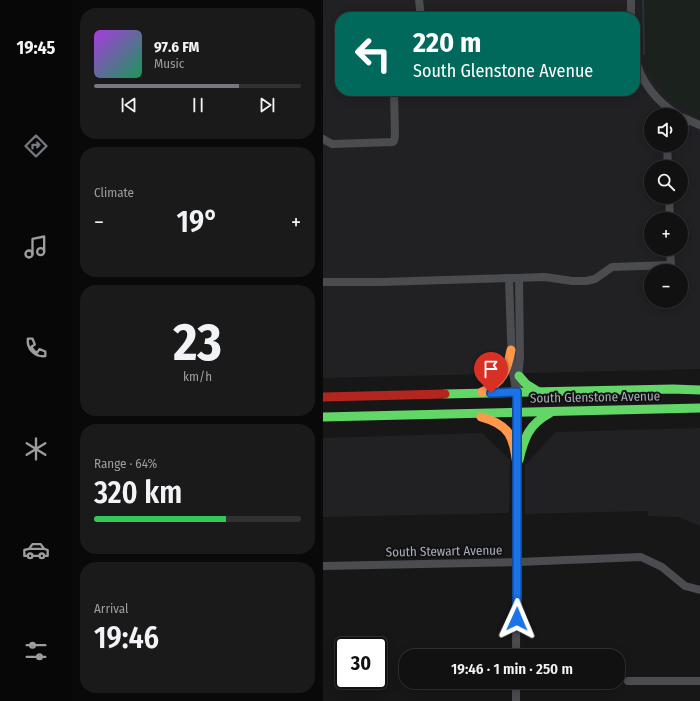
<!DOCTYPE html>
<meta charset="utf-8">
<style>
:root{--surface:#111;--page:#1a1a1a;--text:#f1f3f6;--muted:#9c9d9f;--line:#303131;--accent:#757880}
body{margin:0;font-family:"Fira Sans Condensed",sans-serif;background:var(--page);color:var(--text);height:100vh;display:flex;flex-direction:column;font-size:15px;white-space:nowrap}
*{box-sizing:border-box;margin:0}
p{font-size:13px;color:var(--muted)}
.icon{flex:none;width:22px;height:22px;fill:none;stroke:currentColor;stroke-width:2;stroke-linecap:round;stroke-linejoin:round}
.map{position:relative;flex:1;overflow:hidden}
.side{display:flex;flex-direction:column;gap:8px;padding:8px;background:#090909;width:251px}
.side>*{flex:none}
.top-card{position:absolute;left:12px;top:12px;width:305px;height:84px;border-radius:16px;box-shadow:0 2px 10px #0003,0 0 0 1px var(--line);background:#00695c;color:#fff;overflow:hidden}
.fabs{position:absolute;left:321px;top:108px;display:grid;gap:8px}
.fabs a{display:grid;place-items:center;width:44px;height:44px;border-radius:50%;background:var(--surface);box-shadow:0 2px 10px #0003,0 0 0 1px var(--line);font-size:20px}
.speed{position:absolute;left:12px;top:637px;display:flex;gap:8px;font-size:20px;font-weight:700;text-align:center}
.speed>*{display:grid;place-content:center;width:52px;height:52px;border-radius:50%;background:var(--surface);box-shadow:0 2px 10px #0003,0 0 0 1px var(--line);line-height:1}
.speed .limit{border:2px solid #111;border-radius:6px;background:#fff;color:#111}
.pin{position:absolute;display:grid;place-items:center;width:34px;height:34px;color:#fff;margin:-41px -17px;border-radius:50% 50% 50% 0;rotate:-45deg;box-shadow:0 0 4px #0007}
.pin .icon{rotate:45deg}
.me{position:absolute;width:44px;margin:-22px;rotate:1deg;stroke-linejoin:round;filter:drop-shadow(0 0 3px #0008)}
.turn{display:flex;align-items:center;gap:14px;height:84px;padding:0 12px;font-size:18px}
.turn .icon{width:52px;height:52px;stroke-width:2.5}
.turn b{display:block;font-size:28px;line-height:34px}
.big{font-size:30px;font-weight:600;line-height:1.1}
.side .card{flex:1;display:flex;flex-direction:column;justify-content:center;gap:6px;min-width:0;padding:0 14px;border-radius:16px;background:var(--page)}
.side .dial{align-items:center;gap:0}
.dial b{font-size:52px;line-height:1}
.song{display:flex;align-items:center;gap:12px}
.cover{width:48px;height:48px;border-radius:6px;background:linear-gradient(135deg,hsl(280 70% 55%),hsl(150 70% 35%))}
.played{height:4px;border-radius:2px;background:linear-gradient(90deg,var(--accent) 70%,var(--line) 70%)}
.keys{display:flex;justify-content:space-around;direction:ltr}
.heat{display:flex;justify-content:space-between;align-items:center;font-size:22px;direction:ltr}
.charge{height:6px;border-radius:3px;background:linear-gradient(90deg,#34c759 64%,var(--line) 0)}
.trip{position:absolute;left:76px;top:649px;width:226px;height:40px;border-radius:16px;background:var(--surface);box-shadow:0 2px 10px #0003,0 0 0 1px var(--line);font-weight:600;line-height:40px;text-align:center}
main{display:flex;flex:1;min-height:0}
.dock{display:flex;flex-direction:column;width:72px;justify-content:space-around;align-items:center;background:#070707;color:var(--muted)}
.dock .icon{width:28px;height:28px}
.dock .current{color:var(--accent)}
.dock b{font-size:18px;color:var(--text)}
.map>svg:first-child{display:block}
.built{fill:#212124;fill-rule:evenodd}
.green{fill:#1b211c}
.lines{fill:none;stroke-linecap:round;stroke-linejoin:round}
.stream{stroke:#2a3239;stroke-width:2}
.street{stroke:#4b4c50;stroke-width:8}
.fast{stroke:#63d668;stroke-width:9}
.slow{stroke:#ff974d;stroke-width:9}
.jam{stroke:#b3261e;stroke-width:9}
.route-casing{stroke:#114b97;stroke-width:10}
.route{stroke:#1a73e8;stroke-width:7}
.labels{text-anchor:middle;dominant-baseline:central;stroke-width:4;stroke-linejoin:round;paint-order:stroke}
.street-label{font-size:13px;fill:#a8adb8;stroke:#111113}
</style>
<main>
<nav class="dock">
<b>19:45</b>
<svg class="icon current" aria-label="directions" viewBox="0 0 24 24"><path d="M12 3l9 9-9 9-9-9zM9 14v-3h6M13 9l2 2-2 2"/></svg>
<svg class="icon" aria-label="music" viewBox="0 0 24 24"><path d="M9 18V5l10-2v13"/><circle cx="6" cy="18" r="3"/><circle cx="16" cy="16" r="3"/></svg>
<svg class="icon" aria-label="phone" viewBox="0 0 24 24"><path d="M5 4h4l2 5-3 2q2 4 5 5l2-3 5 2v4C11 20 4 13 5 4z"/></svg>
<svg class="icon" aria-label="climate" viewBox="0 0 24 24"><path d="M12 3v18M4 7l16 10M4 17L20 7"/></svg>
<svg class="icon" aria-label="car" viewBox="0 0 24 24"><path d="M5 17H2v-5l4-1 3-4h7l3 4 3 1v5h-3M9 17h6M6 11h13"/><circle cx="7" cy="17" r="2"/><circle cx="17" cy="17" r="2"/></svg>
<svg class="icon" aria-label="filters" viewBox="0 0 24 24"><path d="M4 7h16M4 17h16"/><circle cx="9" cy="7" r="2"/><circle cx="15" cy="17" r="2"/></svg>
</nav>
<section class="side">
<div class="card">
<div class="song"><i class="cover"></i><div><b>97.6 FM</b><p>Music</p></div></div>
<div class="played"></div>
<div class="keys"><svg class="icon" aria-label="previous" viewBox="0 0 24 24"><path d="M18 5L8 12l10 7zM5 5v14"/></svg><svg class="icon" aria-label="pause" viewBox="0 0 24 24"><path d="M8 5v14M16 5v14"/></svg><svg class="icon" aria-label="next" viewBox="0 0 24 24"><path d="M6 5l10 7-10 7zM19 5v14"/></svg></div>
</div>
<div class="card"><p>Climate</p>
<div class="heat"><a>−</a><b class="big">19°</b><a>+</a></div>
</div>
<div class="card dial"><b>23</b><p>km/h</p></div>
<div class="card"><p>Range · 64%</p><b class="big">320 km</b><div class="charge"></div></div>
<div class="card"><p>Arrival</p><b class="big">19:46</b></div>
</section>
<div class="map">
<svg width="377" height="701" viewBox="0 0 377 701">
<rect width="100%" height="100%" fill="#171717"/>
<g class="built">
<path d="M0,0H318L319,46L323,65L374,116L377,117V369L0,378ZM17,17H312V91H17ZM328,115H358V145H328ZM328,167H358V197H328ZM328,219H358V249H328ZM328,271H358V301H328Z"/>
<polygon points="377,428 377,526 355,517 325,516 324,511 202,514 202,465 233,432"/>
<polygon points="159,433 187,460 186,513 0,517 0,438"/>
</g>
<path class="green" d="M318,0H377V117C350,108 326,84 320,56C317,38 318,18 318,0Z"/>
<g class="lines">
<polyline class="stream" points="320,0 321,54"/>
<g class="street">
<polyline points="96,0 98,17"/>
<polyline points="308,0 308,17"/>
<path d="M312,57C317,81 334,102 355,115"/>
<polyline points="358,117 377,125"/>
<polyline points="358,128 361,126 364,121"/>
<polyline points="0,139 9,144 70,142 71,141 72,135 71,91"/>
<polyline points="344,145 345,167"/>
<polyline points="346,197 347,219"/>
<polyline points="186,278 189,367 193,390"/>
<polyline points="0,282 58,282 222,277 249,281 263,281 272,279 289,267 348,265 347,249"/>
<polyline points="194,447 194,392 197,357 196,278"/>
<polyline points="0,566 195,562 318,557 339,567 362,586 377,590"/>
<polyline points="193,656 194,461"/>
<polyline points="305,681 377,681"/>
<polyline points="193,701 193,682"/>
</g>
<g class="fast">
<polyline points="196,376 203,384 216,392"/>
<polyline points="122,394 350,389 377,390"/>
<polyline points="0,417 377,408"/>
<path d="M196,460C201,438 206,424 227,413"/>
</g>
<g class="slow">
<path d="M159,392C180,383 184,371 188,350"/>
<path d="M158,417C188,425 190,437 194,465"/>
</g>
<polyline class="jam" points="0,397 122,394"/>
</g>
<g class="lines">
<g class="route-casing">
<polyline id="route" points="168,393 194,392 194,619"/>
</g>
<use href="#route" class="route"/>
</g>
<g class="labels">
<g class="street-label">
<text transform="translate(272 397) rotate(-1)">South Glenstone Avenue</text>
<text transform="translate(121 551) rotate(-1)">South Stewart Avenue</text>
</g>
</g>
</svg>
<div class="fabs">
<a><svg class="icon" aria-label="sound" viewBox="0 0 24 24"><path d="M4 9h4l5-4v14l-5-4H4zM17 9q2 3 0 6"/></svg></a>
<a><svg class="icon" aria-label="search" viewBox="0 0 24 24"><circle cx="10" cy="10" r="6"/><path d="M15 15l6 6"/></svg></a>
<a>+</a>
<a>−</a>
</div>
<div class="speed"><div class="limit">30</div></div>
<div class="pin" style="left:168px;top:393px;background:#d93025"><svg class="icon" aria-label="arrive" viewBox="0 0 24 24"><path d="M6 21V4h12l-3 4 3 4H6"/></svg></div>
<svg class="me" style="left:194px;top:619px" viewBox="-20 -20 40 40"><path d="M0-17L14 15 0 8-14 15z" fill="#1a73e8" stroke="#fff" stroke-width="4"/></svg>
<div class="trip">19:46 · 1 min · 250 m</div>
<div class="top-card">
<div class="turn"><svg class="icon" aria-label="left" viewBox="0 0 24 24"><path d="M17 20v-9H6M10 6l-5 5 5 5"/></svg><div><b>220 m</b>South Glenstone Avenue</div></div>
</div>
</div>
</main>
